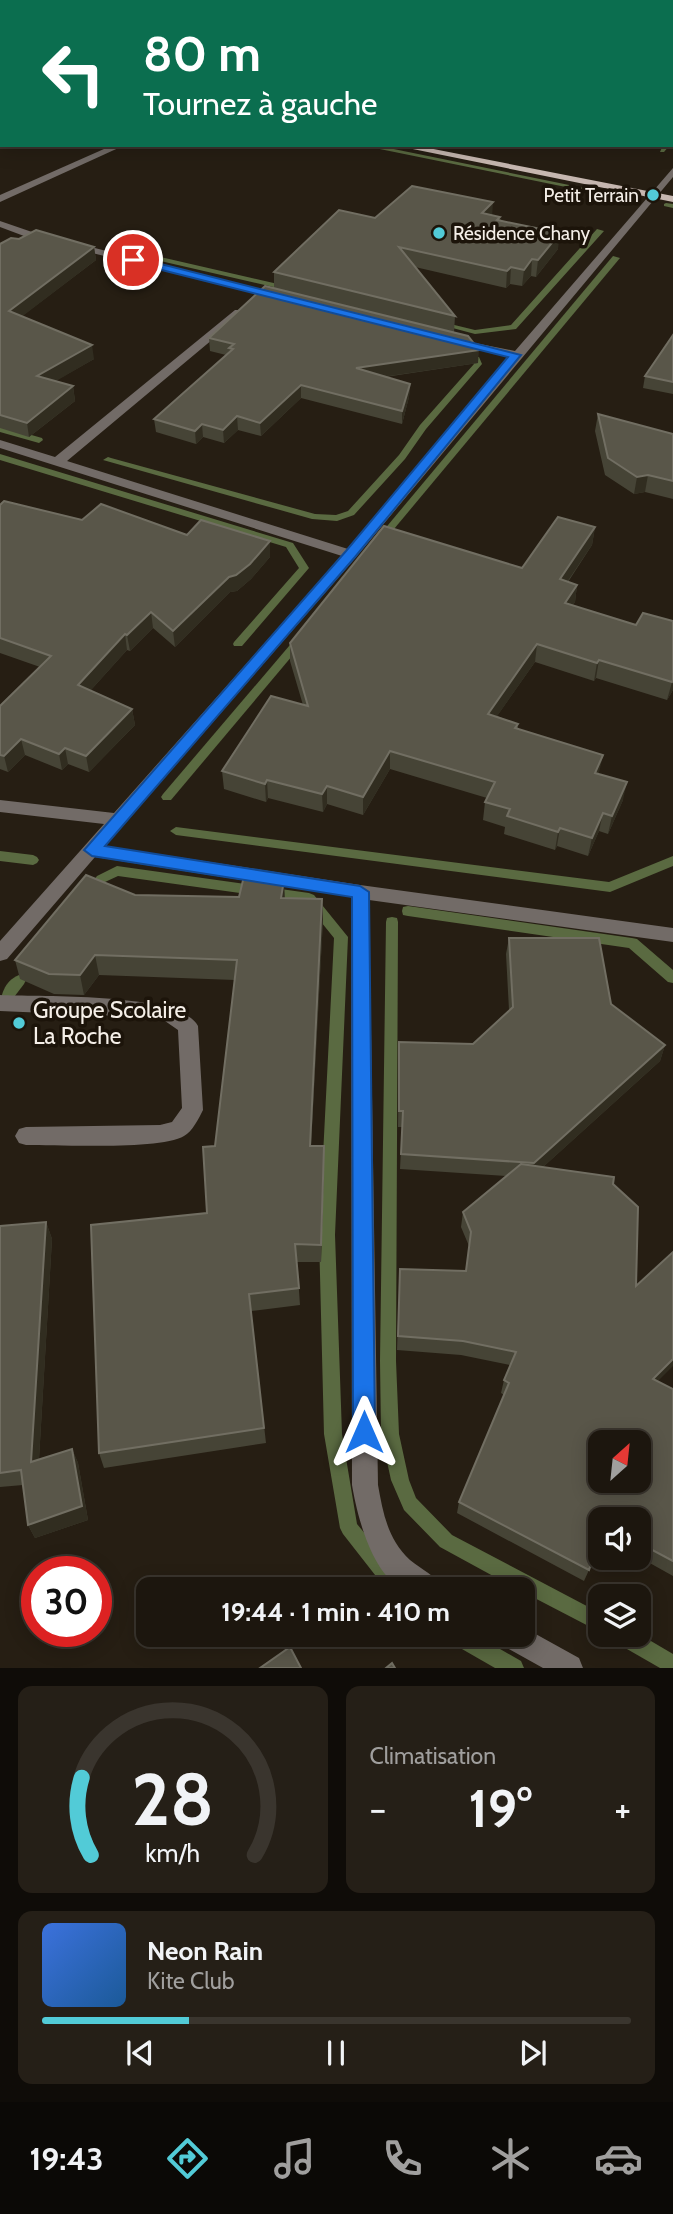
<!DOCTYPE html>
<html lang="fr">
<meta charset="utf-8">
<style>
:root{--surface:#1c160e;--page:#251f17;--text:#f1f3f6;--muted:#a09f9e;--line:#3a352e;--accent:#52cbd7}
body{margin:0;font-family:Cabin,sans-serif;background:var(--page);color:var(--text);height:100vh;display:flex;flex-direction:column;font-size:26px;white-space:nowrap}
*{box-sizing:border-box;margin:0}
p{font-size:23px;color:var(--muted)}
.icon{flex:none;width:38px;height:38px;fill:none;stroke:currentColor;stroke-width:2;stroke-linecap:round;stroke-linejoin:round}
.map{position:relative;height:1668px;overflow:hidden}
.side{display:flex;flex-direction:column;gap:18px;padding:18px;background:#0f0c08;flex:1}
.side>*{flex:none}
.top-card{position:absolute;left:0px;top:0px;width:674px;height:147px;box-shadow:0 4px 18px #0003,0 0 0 2px var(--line);background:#0b6e4f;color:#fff;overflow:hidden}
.needle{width:46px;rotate:27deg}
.tools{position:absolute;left:588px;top:1430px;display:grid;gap:14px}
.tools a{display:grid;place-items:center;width:63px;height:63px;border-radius:14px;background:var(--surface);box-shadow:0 4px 18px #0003,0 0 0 2px var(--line);font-size:35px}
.speed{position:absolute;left:21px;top:1556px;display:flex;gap:14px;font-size:35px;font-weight:700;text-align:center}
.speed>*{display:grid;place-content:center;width:91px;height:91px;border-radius:50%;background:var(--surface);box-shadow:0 4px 18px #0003,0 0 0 2px var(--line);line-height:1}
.speed .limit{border:10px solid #d22;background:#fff;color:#111}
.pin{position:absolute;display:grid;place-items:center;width:60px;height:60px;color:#fff;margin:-30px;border:4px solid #fff;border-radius:50%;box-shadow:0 2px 7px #0007}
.me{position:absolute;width:77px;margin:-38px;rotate:0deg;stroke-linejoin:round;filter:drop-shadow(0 0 5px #0008)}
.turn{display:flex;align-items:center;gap:24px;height:147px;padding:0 28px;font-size:32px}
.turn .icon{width:91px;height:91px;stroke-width:2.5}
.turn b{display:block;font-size:49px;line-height:60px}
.big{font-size:52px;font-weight:700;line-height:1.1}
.side .card{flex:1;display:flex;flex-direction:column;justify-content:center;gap:10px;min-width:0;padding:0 24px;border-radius:14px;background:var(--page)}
.side .dial{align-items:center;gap:0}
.dial svg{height:182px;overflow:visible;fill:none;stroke:var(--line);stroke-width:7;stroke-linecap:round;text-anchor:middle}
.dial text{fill:var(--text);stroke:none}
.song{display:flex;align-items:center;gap:21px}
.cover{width:84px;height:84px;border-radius:10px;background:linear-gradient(135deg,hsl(220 70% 55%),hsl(210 70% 35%))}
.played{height:7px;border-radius:4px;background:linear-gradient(90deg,var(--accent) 25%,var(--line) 25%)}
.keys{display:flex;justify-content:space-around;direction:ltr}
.heat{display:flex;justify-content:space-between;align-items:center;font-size:38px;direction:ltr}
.side .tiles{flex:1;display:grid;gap:18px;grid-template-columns:1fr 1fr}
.card:last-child{grid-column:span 2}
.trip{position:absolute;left:136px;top:1577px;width:399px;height:70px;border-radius:14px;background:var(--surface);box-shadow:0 4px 18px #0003,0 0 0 2px var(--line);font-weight:700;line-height:70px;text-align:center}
.tab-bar{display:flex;height:112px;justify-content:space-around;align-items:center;background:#0b0906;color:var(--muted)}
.tab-bar .icon{width:49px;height:49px}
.tab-bar .selected{color:var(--accent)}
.tab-bar b{font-size:32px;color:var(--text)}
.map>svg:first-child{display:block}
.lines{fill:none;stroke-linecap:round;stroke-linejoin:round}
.stream{fill:#5a6a41;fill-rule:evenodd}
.lane{fill:#726b67;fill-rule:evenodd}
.street{fill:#726b67;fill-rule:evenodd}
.primary{fill:#c6b7b0;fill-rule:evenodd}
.wall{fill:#464436}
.shaded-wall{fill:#312d20}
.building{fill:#595649;stroke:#716e62;stroke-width:2;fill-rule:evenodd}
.route{fill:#1a73e8;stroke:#114b97;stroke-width:2}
.poi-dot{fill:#52cbd7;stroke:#1c140a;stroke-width:2.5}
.labels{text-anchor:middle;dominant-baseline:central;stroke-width:7;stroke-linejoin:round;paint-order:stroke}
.far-poi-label{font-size:19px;fill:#f5efe8;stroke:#1c140a;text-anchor:end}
.poi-label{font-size:23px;fill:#f5efe8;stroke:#1c140a;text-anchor:start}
</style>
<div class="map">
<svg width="673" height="1668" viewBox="0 0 673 1668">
<rect width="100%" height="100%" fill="#261e13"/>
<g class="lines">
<g class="stream">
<rect x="0" y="71" width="2" height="4"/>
<polygon points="360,145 374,145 623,196 620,198"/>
<polygon points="663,145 670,145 664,152 660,152"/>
<polygon points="666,203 673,204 673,208 664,206 664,204"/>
<polygon points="597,229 604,231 516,329 475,334 434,323 438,321 475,330 511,325"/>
<polygon points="117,247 291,287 295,289 291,291 117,251"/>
<polygon points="613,256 620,258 384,541 378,541 378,537"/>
<polygon points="473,357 479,357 482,364 426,429 405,459 354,515 337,521 312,519 103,460 108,457 111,458 315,514 336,515 348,511 399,455 420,425 474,364"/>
<polygon points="0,426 42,438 43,440 39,443 0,432"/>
<polygon points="0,454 293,543 309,568 242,646 234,646 233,644 234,642 299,568 286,547 0,460"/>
<polygon points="299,638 304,641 303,643 171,800 163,800 161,797 163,794 295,639"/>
<polygon points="176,827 609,882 673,856 673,866 610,892 176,835 170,831"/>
<polygon points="0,851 33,855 37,857 39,860 37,863 33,865 0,861"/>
<polygon points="117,866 309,893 314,895 348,937 335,1235 342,1434 357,1524 405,1582 407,1589 386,1589 343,1534 340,1528 324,1434 319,1235 334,938 305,902 118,876 105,882 95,896 85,896 84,893 97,876"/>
<polygon points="408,906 632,938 637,939 673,970 673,983 668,982 629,948 408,916 403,915 402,911 403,907"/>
<polygon points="392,917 397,918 398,922 396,1361 399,1434 409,1480 416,1498 452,1535 600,1613 600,1632 523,1592 523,1589 517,1589 440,1547 404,1510 391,1480 381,1434 380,1361 386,922 387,918"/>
<path d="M19,975L24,976L26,980L24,984L5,1009L0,1011C0,996 4,981 19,975Z"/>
<polygon points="446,1634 474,1634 521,1661 524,1668 495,1668 448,1641"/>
<polygon points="611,1634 639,1634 673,1654 673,1668 660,1668 613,1641"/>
</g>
<g class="lane">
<polygon points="22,0 33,0 20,2"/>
<polygon points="471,0 490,2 473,2"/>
<rect x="0" y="8" width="2" height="4"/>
<polygon points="113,145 125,145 0,202 0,195"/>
<path d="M0,995C38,997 181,992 198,1026L203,1110C199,1118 192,1132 184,1136C161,1150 58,1145 26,1145L19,1143L15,1136L19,1129L26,1127L160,1125L172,1122L182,1108L178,1030L165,1021L139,1017L0,1011Z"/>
</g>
<g class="street">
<polygon points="513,0 521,0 511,2"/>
<rect x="672" y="49" width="1" height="4"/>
<path d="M673,168V177L356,557L105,846L360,885L673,928V942L369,900L378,1485C383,1513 388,1540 410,1560C422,1570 436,1575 442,1589C432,1589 414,1592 404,1589C372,1576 357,1515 352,1485L351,897L95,857L7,959L0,961V941L104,824L0,812V800L114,813L342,556L0,448V440L55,457L235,310H243V314L67,461L348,549L510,357L450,342V338L515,351Z"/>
<polygon points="0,221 32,232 287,297 281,300 24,236 0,227"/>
<polygon points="523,1627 579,1658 583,1668 543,1668 500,1644 497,1634 523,1634"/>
</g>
<g class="primary">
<rect x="0" y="64" width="2" height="4"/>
<polygon points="393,145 413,145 673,196 673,202"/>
</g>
</g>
<g class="wall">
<polygon points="492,215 558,249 536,277 531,276 522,286 510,284 506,288 415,267 455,316 454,333 478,363 385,377 410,384 409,397 402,424 301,398 261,436 238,430 224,443 203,437 196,444 156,432 154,419 226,355 210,351 209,338 274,288 274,272 375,218"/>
<polygon points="19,239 94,247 96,260 22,316 94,359 55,381 73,386 75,401 29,437 0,428 0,244"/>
<polygon points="673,335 673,394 643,388 645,376"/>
<polygon points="598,414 673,434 673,499 645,492 634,494 605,475 595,431"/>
<polygon points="0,505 82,520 187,535 270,541 270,557 251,579 237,591 230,592 175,647 153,628 130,651 127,650 90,691 132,709 135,725 89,772 68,764 62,770 25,755 8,772 0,769 0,706 40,667 0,653"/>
<polygon points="595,527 592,545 568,582 577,585 575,602 572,606 636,625 673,621 673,690 667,700 596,678 594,681 535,662 497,716 518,724 518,729 599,774 623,800 608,834 599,831 588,856 557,846 555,850 504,834 505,827 483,820 485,802 487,798 390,769 363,815 327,804 323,812 268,798 266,802 224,789 222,771 303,705 290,661 290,643 522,568"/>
<polygon points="135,895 322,899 323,919 311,1146 324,1146 321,1262 297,1262 300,1305 251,1311 266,1443 104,1468 99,1453 207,1213 235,980 99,975 84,995 54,994 20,979 15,960"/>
<polygon points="509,938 611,1004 665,1045 660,1061 543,1167 613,1184 658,1382 673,1389 673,1576 639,1557 639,1519 600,1519 589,1570 584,1581 457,1513 459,1502 504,1395 501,1393 504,1380 510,1365 461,1355 397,1350 400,1269 466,1271 469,1246 461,1227 463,1212 506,1176 400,1169 402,1127 398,1127 399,1042 473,1044 509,1010 506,954"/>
<polygon points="46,1222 52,1239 39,1459 72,1449 78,1463 88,1520 35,1538 28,1525 23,1485 0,1487 0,1226"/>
</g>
<g class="shaded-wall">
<polygon points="493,202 492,218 482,213"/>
<polygon points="560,233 558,249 536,277 538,260"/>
<polygon points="94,247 96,260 11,325 9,311"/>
<polygon points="532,259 531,276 522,286 524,270"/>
<polygon points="511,267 510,284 506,288 507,271"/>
<polygon points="92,345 94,359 39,391 37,376"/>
<polygon points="479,350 478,363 355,381 356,368"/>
<polygon points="410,384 409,397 402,424 402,411"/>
<polygon points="301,385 301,398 261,436 260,423"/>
<polygon points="73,386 75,401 29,437 27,423"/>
<polygon points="237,416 238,430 224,443 223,430"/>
<polygon points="202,424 203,437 196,444 195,431"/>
<polygon points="648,475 645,492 634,494 637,477"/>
<polygon points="595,527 592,545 557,597 560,579"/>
<polygon points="270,541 270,557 251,579 237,591 230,592 175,647 173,631 229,577"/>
<polygon points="577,585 575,602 562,621 565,603"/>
<polygon points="151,612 153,628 130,651 127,635"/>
<polygon points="125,634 127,650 81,701 78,685"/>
<polygon points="537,644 535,662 486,732 488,714"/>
<polygon points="599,660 596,678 594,681 597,663"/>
<polygon points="673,680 673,690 667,700 672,682"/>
<polygon points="132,709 135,725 89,772 86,756"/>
<polygon points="21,739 25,755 8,772 4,756"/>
<polygon points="65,748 68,764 62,770 59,754"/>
<polygon points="390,751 390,769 363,815 363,797"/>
<polygon points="603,755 599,773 591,791 595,773"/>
<polygon points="267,780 268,798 266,802 265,784"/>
<polygon points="627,782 623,800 608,834 612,816"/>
<polygon points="327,786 327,804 323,812 322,794"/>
<polygon points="603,813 599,831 588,856 592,838"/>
<polygon points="560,828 557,846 555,850 558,832"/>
<polygon points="284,880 285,901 281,898"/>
<polygon points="322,899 323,919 310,1164 310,1146"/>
<polygon points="95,955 99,975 84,995 80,975"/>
<polygon points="665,1045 660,1061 531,1178 534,1163"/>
<polygon points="324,1146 324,1164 321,1262 321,1245"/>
<polygon points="46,1222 52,1239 38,1476 31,1462"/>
<polygon points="673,1359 673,1366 647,1392 653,1379"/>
<polygon points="72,1449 78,1463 88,1520 35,1538 28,1525"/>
</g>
<g class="building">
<polygon points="573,0 672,0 672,2 571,2"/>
<rect x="672" y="2" width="1" height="18"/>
<polygon points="412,186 493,202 482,213 500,217 497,220 560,233 538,260 532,259 524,270 511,267 507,271 399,247 455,316 274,272 339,210 375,218"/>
<polygon points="36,230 94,247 9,311 92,345 37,376 73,386 27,423 0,415 0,244 11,238 19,239"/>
<polygon points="265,286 468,336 479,350 356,368 410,384 402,411 301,385 260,423 237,416 223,430 202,424 195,431 154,419 233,349 229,348 234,344 209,338"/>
<polygon points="673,335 673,382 645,376"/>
<polygon points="598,414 673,434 673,481 648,475 637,477 608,458"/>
<polygon points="4,501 82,520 101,504 187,535 201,520 270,541 250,564 236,575 229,577 173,631 151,612 127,635 125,634 78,685 132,709 86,756 65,748 59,754 21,739 4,756 0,755 0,706 51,656 0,638 0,505"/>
<polygon points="558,517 595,527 560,579 577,585 565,603 636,625 643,613 673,621 673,680 672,682 599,660 597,663 537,644 488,714 518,724 515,728 603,755 595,773 627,782 612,816 603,813 592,838 560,828 558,832 507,816 510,809 485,802 495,782 390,751 363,797 327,786 322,794 267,780 265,784 222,771 271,696 308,706 290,643 384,526 522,568"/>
<polygon points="86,875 135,895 239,897 244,876 284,880 281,898 322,899 310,1146 324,1146 321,1245 295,1244 299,1288 249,1294 264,1428 99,1453 91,1225 207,1213 203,1147 215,1146 237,960 95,955 80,975 49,974 15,960"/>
<polygon points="509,938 599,938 611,1004 665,1045 534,1163 401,1154 403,1111 399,1111 399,1042 473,1044 513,1007"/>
<path d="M521,1164L614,1177L613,1184L638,1207L636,1286L673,1252V1359L653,1379L673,1389V1561L639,1543V1519H600V1538L589,1570L459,1502L509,1383L504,1380L516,1352L463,1341L398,1336L400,1269L466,1271L471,1232L463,1212ZM600,1442H639V1480H600Z"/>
<polygon points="46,1222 31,1462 72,1449 82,1506 28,1525 21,1470 0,1473 0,1226"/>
<polygon points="290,1647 301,1668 260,1668"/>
<polygon points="392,1663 395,1668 386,1668"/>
</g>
<polygon class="route" points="133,257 521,355 355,557 105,846 360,886 369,892 375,1432 372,1439 364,1443 356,1439 353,1432 352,897 92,856 84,850 346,551 508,357 130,262 128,260"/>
<g class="poi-dot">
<circle cx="653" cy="195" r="7"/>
<circle cx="439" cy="233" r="7"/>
<circle cx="19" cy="1023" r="7"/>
</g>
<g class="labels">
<g class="far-poi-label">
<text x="639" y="195">Petit Terrain</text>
<text x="453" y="233" text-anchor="start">Résidence Chany</text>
</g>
<g class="poi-label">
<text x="33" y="1010">Groupe Scolaire<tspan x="33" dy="26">La Roche</tspan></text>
</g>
</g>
</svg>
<div class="tools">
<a><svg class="needle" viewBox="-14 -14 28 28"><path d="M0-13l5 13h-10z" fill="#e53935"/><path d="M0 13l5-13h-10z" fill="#a09f9e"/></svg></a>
<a><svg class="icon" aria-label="sound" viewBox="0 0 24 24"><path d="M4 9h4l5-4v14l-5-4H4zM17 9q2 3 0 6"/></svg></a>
<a><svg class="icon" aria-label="layers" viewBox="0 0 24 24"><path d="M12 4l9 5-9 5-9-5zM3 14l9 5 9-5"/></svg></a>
</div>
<div class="speed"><div class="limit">30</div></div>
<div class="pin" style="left:133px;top:260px;background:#d93025"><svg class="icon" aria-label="arrive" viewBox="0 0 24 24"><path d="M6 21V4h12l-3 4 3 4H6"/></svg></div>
<svg class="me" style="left:364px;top:1432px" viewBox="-20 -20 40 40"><path d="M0-17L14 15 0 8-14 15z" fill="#1a73e8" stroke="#fff" stroke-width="4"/></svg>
<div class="trip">19:44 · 1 min · 410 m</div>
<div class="top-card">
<div class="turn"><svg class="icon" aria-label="left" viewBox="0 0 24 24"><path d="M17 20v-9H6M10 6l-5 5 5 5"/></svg><div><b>80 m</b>Tournez à gauche</div></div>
</div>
</div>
<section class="side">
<div class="tiles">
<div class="card dial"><svg viewBox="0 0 100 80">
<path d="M14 69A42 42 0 1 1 86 69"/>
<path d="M14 69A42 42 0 0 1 10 35" stroke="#52cbd7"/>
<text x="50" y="56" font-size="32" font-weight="700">28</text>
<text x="50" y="72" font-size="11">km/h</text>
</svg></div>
<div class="card"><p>Climatisation</p>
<div class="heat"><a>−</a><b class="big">19°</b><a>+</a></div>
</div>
<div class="card">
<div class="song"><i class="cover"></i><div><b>Neon Rain</b><p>Kite Club</p></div></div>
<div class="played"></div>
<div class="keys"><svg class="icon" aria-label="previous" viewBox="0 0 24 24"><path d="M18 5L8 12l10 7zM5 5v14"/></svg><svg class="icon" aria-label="pause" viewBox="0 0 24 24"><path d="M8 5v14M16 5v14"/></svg><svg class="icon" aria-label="next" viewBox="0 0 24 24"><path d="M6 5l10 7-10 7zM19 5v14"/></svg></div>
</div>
</div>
</section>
<nav class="tab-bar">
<b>19:43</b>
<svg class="icon selected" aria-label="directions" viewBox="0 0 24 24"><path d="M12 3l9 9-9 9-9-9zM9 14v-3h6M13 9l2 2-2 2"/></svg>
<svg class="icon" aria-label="music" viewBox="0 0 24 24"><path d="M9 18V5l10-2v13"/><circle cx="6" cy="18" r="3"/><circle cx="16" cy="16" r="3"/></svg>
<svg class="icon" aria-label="phone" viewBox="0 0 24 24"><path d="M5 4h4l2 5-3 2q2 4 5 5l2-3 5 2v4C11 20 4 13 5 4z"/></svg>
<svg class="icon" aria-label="climate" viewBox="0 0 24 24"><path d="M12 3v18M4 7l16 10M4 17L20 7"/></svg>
<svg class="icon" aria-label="car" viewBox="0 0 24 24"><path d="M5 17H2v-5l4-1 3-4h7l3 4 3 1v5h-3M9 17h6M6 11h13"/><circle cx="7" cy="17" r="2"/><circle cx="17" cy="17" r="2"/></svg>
</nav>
